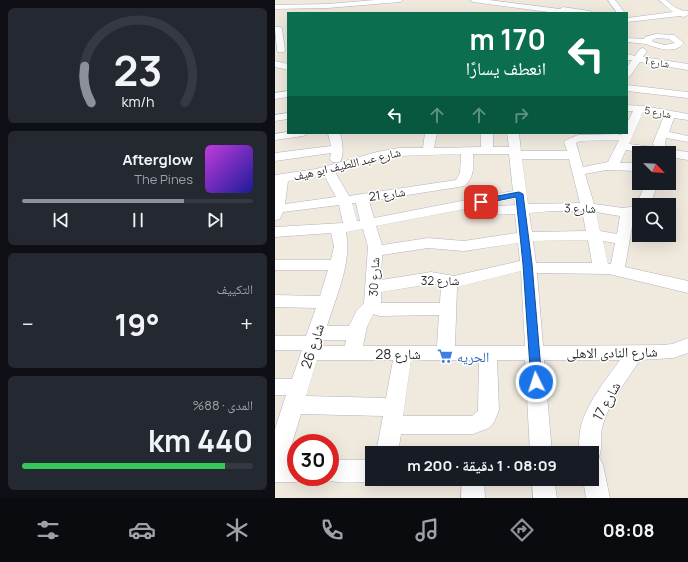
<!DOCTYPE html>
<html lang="ar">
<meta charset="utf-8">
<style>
:root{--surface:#171b24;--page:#242831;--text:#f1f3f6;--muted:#9ea1a6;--line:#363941;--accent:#8c9099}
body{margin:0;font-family:Manrope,"Noto Naskh Arabic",sans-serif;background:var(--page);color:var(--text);direction:rtl;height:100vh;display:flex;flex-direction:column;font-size:15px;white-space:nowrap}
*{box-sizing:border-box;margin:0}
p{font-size:13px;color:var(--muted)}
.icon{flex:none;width:22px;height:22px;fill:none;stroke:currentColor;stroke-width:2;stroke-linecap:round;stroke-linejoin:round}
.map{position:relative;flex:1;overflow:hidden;direction:ltr}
.side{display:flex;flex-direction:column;gap:8px;padding:8px;background:#0d0f14;width:275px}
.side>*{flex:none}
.hud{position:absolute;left:12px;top:12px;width:341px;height:122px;border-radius:0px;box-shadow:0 4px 16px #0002;direction:rtl;background:#0b6e4f;color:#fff;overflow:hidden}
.needle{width:26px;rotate:115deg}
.controls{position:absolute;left:357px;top:146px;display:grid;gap:8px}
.controls a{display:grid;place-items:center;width:44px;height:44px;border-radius:0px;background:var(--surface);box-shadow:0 4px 16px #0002;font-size:20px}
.speed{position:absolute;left:12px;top:434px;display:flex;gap:8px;font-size:20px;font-weight:700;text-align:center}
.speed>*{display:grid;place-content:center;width:52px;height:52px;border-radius:50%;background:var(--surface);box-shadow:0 4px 16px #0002;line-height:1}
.speed .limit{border:6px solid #d22;background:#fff;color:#111}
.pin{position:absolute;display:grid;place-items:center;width:34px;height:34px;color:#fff;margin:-17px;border-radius:8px;box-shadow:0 2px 6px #0006}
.me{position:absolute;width:44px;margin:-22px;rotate:356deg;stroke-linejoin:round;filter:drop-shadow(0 0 3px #0008)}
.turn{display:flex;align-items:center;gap:14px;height:84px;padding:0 16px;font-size:18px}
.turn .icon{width:52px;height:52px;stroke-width:2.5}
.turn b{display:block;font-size:28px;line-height:34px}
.lanes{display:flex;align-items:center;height:38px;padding:0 16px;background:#0003;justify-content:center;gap:20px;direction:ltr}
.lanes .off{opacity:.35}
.big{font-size:30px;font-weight:700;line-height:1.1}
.side .card{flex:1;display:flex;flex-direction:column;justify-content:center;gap:6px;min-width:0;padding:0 14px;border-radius:6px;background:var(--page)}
.side .dial{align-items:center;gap:0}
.dial svg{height:104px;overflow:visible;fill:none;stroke:var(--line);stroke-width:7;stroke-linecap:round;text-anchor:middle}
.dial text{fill:var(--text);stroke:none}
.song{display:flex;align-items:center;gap:12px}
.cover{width:48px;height:48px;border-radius:6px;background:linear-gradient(135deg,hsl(290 70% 55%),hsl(240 70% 35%))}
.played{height:4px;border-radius:2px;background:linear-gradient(90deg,var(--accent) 70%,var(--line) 70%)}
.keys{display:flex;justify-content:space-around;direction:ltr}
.heat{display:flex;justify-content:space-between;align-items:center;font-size:22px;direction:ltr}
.charge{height:6px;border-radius:3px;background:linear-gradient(90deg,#34c759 88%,var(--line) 0)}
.trip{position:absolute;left:90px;top:446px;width:234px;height:40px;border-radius:0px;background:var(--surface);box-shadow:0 4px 16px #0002;font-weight:700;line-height:40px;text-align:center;direction:rtl}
.menu{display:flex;height:64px;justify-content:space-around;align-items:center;background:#090b0e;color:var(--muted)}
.menu .icon{width:28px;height:28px}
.menu .on{color:var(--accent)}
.menu b{font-size:18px;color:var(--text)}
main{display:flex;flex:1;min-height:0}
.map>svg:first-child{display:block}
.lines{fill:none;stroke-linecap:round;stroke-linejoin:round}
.minor-casing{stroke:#b2b3c1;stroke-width:1}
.minor{fill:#fff;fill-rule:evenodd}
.route{fill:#1a73e8;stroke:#114b97}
.labels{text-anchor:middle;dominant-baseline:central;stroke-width:3;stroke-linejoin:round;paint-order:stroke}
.far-street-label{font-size:10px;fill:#2d2d2d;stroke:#fff}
.street-label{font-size:12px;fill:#2d2d2d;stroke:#fff}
.near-street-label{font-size:14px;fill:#2d2d2d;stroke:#fff}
.near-shop-label{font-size:14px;fill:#366cbe;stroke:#fff;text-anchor:start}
</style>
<main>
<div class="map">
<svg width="413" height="498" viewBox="0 0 413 498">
<rect width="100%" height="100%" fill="#efe9de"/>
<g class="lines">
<g class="minor-casing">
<g id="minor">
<polygon points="100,0 128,0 125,2 53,8 0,9 0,5 53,4"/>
<polygon points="195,0 214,0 285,9 288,7 315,11 319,13 281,13 198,2"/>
<polygon points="333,0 340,0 350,13 342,13"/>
<path d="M384,0H391C398,6 403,11 413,11V15L409,17L405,16L352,22V18L398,12Z"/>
<polygon points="0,27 6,27 7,29 10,50 9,52 3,52 2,50"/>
<path d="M381,34L399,35L409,43C399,55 383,48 371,44C365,43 358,43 352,42V38L369,39L370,37ZM382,38L394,39L400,43L390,45L378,42L377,40Z"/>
<polygon points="368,48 372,51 368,57 413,64 413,70 365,62 355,76 352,77 352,67 357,60 352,60 352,54 360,56 365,49"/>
<polygon points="0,61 13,64 13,70 0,67"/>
<polygon points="352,85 413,92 413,98 352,91"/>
<polygon points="13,91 13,97 0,99 0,93"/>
<path d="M352,105L369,106L413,114V120L399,118L394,132L413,136V142L391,138L390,143L391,149L413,152V160L394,157V153H370L351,150L345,163H364V171L331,170L310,174L319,204L348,208L362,206L361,205L371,183H383L375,205H364V214L359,215L350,267L413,281V293L334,274L262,273L268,346L388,345L397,344L413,338V353L398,358L365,360C352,380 335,401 328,424C324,435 328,447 324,457L328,465L335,498H311L308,479H317V453H304C304,446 304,438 305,431C310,405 330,381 345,360H269L277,453H255L250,360H222L224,410L219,422L214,428L198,434H126L123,453H101L108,416L26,414L12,460H21V477H30L21,482H0V429L11,395H0V379H17L27,350H0V336H31L41,308L0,307V295L45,296L53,270H0V260H56L59,246L56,233L0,237V227L68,223L64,205L8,212L5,219L0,220V175L41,169L102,152L124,148H148L150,133H162L159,148L206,147V133H218V147H234L232,133H244L246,151H292L289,142L291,140L303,135L342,134L346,135L347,133H352V123L358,111H352ZM368,112L389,116L378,143L379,147L354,144ZM344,140L333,162L308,167L301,143L305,141ZM186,154L185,173L181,180L74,196L60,172L104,159L124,156ZM198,154H234L238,191L99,218L94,201L190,186C199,177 199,166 198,154ZM247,159H294L305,203L253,204ZM49,175L61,197L10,204L13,181ZM239,199L240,205L208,207L207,205ZM77,203H81L85,221H82ZM195,208L198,213L207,215L240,214L242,233L189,241L153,238L107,245L101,226ZM278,211H307L311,231L257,232L254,213ZM321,212L345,216L342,234L325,231ZM88,229L93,247L89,303L82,310L74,326H52C61,296 77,264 71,232ZM313,240L317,263H261L258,241ZM328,241L340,243L336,264H333ZM243,243L245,261L179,276L156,272L106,280L107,255L153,248L189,251ZM246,271L250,346H180L182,287ZM156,284L166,285L165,303H106V292ZM98,314L104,316L164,315L162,346H88L92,327ZM48,340H71L70,346H46ZM42,360H118L111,398L31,396ZM136,360H204L203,411L197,416H128Z"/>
<polygon points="13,113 13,119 0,121 0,115"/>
<polygon points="13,132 13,133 34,133 28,136 0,140 0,134"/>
<path d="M53,133H65C67,142 70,153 65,162H57L55,159L56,153L0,161V153L56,146Z"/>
<path d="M55,460H97V479H104C94,483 54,485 46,477H55Z"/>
<polygon points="187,479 209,479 210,498 186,498"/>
<polygon points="257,479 279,479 282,498 258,498"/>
</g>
</g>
<use href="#minor" class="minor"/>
</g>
<polygon class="route" points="244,192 248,194 257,264 267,382 266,385 261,387 257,385 256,382 248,264 241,197 206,204 202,202 206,199"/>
<defs>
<g id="supermarket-bare" transform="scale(1.2)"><path d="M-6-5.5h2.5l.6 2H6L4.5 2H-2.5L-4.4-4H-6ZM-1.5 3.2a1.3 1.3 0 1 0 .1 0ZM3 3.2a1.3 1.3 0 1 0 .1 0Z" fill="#3f7fe0" stroke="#fff" stroke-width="2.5" paint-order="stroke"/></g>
</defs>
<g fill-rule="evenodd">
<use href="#supermarket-bare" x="170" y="356"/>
</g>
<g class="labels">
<g class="far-street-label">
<text transform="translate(382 62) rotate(9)">شارع 1</text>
<text transform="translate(383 112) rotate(10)">شارع 5</text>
</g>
<g class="street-label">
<text transform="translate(72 164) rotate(-13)">شارع عبد اللطيف ابو هيف</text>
<text transform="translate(112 194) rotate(-8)">شارع 21</text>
<text transform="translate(305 208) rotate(1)">شارع 3</text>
<text transform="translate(99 277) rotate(-87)">شارع 30</text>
<text x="165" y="280">شارع 32</text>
</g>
<g class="near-street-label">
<text transform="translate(37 346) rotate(-72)">شارع 26</text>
<text transform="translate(337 352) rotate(-1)">شارع النادى الاهلى</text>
<text x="123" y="353">شارع 28</text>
<text transform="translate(331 401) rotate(-61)">شارع 17</text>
</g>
<g class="near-shop-label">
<text x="182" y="356">الحريه</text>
</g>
</g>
</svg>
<div class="controls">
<a><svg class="needle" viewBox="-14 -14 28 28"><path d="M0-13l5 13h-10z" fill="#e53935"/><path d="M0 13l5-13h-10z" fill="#9ea1a6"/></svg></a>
<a><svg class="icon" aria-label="search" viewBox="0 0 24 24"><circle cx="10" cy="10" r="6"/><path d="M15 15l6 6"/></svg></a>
</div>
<div class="speed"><div class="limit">30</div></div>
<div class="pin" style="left:206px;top:202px;background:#d93025"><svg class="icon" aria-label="arrive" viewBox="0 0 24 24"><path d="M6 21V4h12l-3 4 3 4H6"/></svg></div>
<svg class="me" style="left:261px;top:382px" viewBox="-20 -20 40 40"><circle r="17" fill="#1a73e8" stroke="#fff" stroke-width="3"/><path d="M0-11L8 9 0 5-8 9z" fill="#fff"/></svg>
<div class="trip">08:09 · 1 دقيقة · 200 m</div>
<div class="hud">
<div class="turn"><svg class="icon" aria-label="left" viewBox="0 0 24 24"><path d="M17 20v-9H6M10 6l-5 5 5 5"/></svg><div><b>170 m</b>انعطف يسارًا</div></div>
<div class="lanes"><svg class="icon" aria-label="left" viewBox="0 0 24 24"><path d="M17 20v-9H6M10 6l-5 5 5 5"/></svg><svg class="icon off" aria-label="ahead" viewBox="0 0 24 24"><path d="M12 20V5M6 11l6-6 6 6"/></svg><svg class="icon off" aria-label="ahead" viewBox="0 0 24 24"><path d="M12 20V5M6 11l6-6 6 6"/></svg><svg class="icon off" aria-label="right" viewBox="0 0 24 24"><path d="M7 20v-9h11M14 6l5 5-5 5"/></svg></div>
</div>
</div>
<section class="side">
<div class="card dial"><svg viewBox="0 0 100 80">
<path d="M14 69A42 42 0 1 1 86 69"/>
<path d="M14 69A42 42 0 0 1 9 41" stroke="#8c9099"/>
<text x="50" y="56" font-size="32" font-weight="700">23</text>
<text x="50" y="72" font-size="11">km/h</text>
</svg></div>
<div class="card">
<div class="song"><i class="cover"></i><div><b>Afterglow</b><p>The Pines</p></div></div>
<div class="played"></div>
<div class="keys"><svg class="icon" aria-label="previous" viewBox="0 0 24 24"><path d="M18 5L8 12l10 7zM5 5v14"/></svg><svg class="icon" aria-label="pause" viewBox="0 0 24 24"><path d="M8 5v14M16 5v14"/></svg><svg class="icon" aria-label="next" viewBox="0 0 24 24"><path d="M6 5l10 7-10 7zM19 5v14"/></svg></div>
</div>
<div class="card"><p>التكييف</p>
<div class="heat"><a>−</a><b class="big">19°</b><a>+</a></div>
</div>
<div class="card"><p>المدى · 88%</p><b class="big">440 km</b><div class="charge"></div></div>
</section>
</main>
<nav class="menu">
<b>08:08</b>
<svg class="icon on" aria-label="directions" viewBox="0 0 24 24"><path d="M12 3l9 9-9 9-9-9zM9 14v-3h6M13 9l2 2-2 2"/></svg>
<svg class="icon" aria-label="music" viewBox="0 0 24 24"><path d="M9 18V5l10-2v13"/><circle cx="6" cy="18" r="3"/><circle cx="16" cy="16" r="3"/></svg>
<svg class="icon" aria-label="phone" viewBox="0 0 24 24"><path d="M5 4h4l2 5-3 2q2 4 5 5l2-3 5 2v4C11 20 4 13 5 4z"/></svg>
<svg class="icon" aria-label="climate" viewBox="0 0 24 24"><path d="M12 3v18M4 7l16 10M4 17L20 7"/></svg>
<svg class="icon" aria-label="car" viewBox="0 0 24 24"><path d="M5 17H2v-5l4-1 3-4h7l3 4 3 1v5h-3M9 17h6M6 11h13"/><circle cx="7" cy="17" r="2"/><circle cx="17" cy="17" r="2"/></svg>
<svg class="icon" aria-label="filters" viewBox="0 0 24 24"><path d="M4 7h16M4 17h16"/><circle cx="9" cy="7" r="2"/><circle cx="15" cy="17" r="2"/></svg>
</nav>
